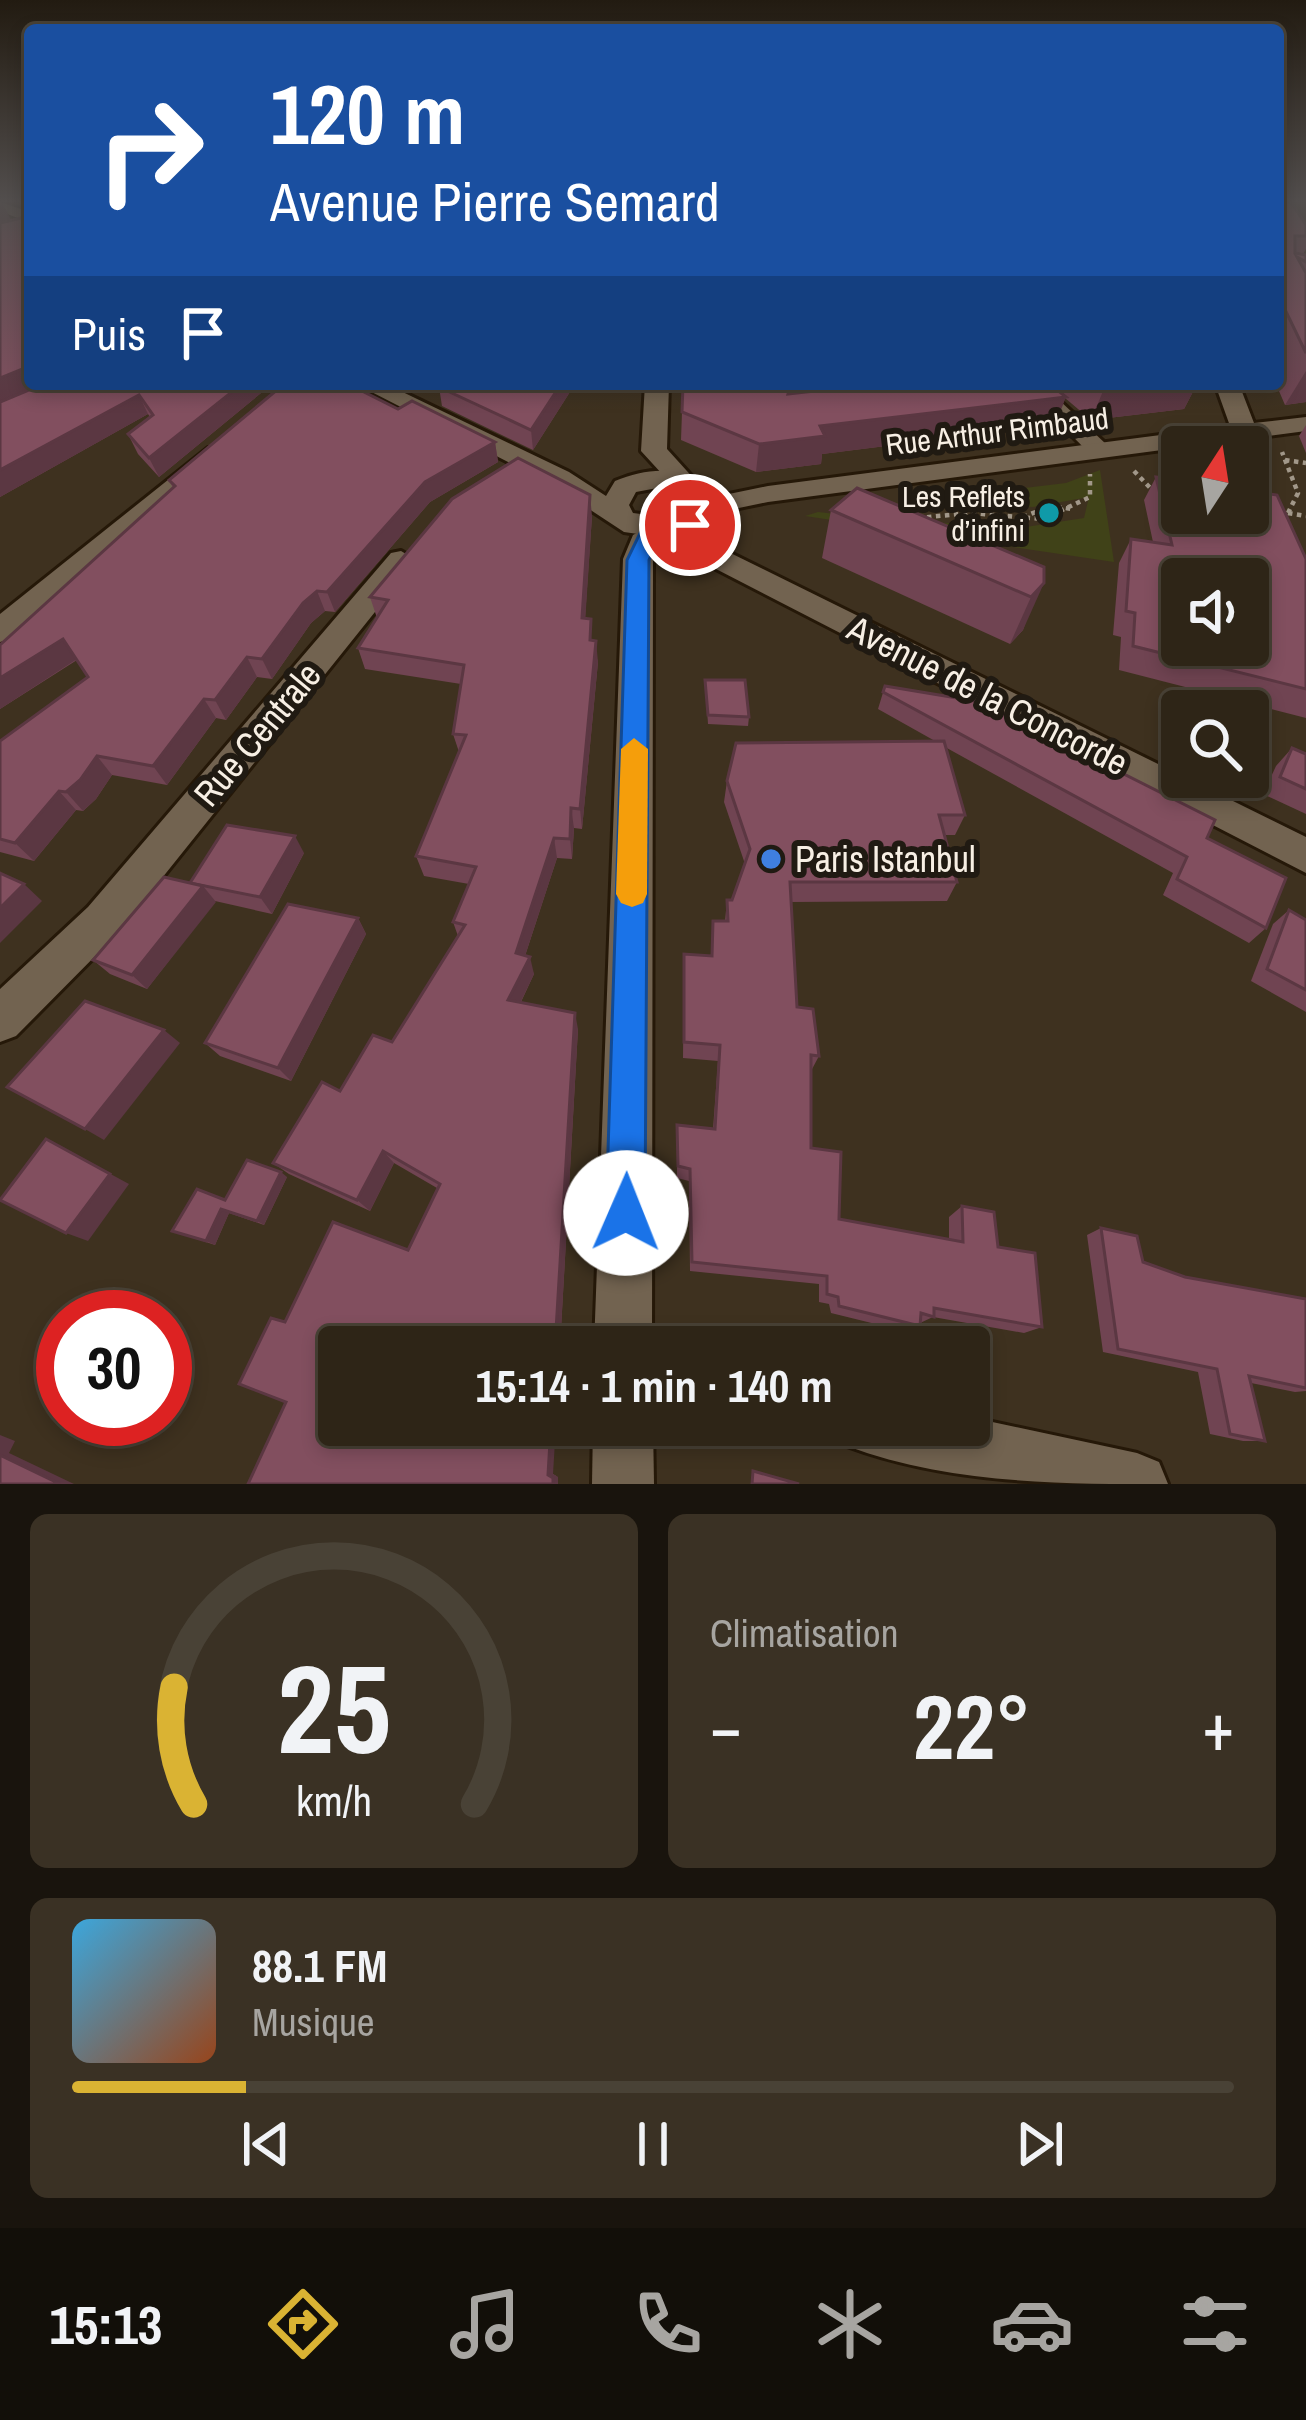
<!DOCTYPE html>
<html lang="fr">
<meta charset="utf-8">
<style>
:root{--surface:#2e2517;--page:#3a3124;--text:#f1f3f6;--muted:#a7a5a1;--line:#494236;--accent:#dab333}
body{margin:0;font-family:"Archivo Narrow",sans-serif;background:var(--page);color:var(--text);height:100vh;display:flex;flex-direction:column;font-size:45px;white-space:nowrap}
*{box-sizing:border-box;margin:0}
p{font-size:39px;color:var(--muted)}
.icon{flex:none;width:66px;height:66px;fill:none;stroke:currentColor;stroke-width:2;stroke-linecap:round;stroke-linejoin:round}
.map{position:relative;height:1484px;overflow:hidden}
.side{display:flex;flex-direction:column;gap:30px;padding:30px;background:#19140d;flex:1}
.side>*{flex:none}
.guide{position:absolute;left:24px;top:24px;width:1260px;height:366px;border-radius:12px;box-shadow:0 6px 18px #0003,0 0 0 3px var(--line);background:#1a4fa0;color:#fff;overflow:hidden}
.needle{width:78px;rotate:12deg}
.buttons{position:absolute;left:1161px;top:426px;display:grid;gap:24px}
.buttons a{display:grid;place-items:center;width:108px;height:108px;border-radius:12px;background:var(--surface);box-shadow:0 6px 18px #0003,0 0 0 3px var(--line);font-size:60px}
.speed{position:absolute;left:36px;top:1290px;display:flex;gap:24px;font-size:60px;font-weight:700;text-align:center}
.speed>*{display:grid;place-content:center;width:156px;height:156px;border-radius:50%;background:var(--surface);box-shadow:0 6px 18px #0003,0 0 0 3px var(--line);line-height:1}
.speed .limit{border:18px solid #d22;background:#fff;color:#111}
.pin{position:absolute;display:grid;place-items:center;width:102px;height:102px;color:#fff;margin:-51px;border:6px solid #fff;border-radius:50%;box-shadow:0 3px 12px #0007}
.me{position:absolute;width:132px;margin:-66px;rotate:1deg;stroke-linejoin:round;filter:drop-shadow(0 0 9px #0008)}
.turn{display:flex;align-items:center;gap:42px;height:252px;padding:0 48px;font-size:54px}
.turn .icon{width:156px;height:156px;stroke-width:2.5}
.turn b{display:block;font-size:84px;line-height:102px}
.then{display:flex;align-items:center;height:114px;padding:0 48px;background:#0003;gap:24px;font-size:45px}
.big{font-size:90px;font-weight:800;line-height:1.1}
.side .tile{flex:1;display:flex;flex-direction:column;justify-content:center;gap:18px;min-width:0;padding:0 42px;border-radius:18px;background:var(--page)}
.side .dial{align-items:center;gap:0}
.dial svg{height:312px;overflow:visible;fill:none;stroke:var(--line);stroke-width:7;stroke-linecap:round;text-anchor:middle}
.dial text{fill:var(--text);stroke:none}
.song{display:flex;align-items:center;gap:36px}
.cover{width:144px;height:144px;border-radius:18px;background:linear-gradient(135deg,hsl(200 70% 55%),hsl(20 70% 35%))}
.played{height:12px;border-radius:6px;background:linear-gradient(90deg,var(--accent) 15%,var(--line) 15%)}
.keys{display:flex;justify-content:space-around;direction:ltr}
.heat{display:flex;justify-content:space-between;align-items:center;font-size:66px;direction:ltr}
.side .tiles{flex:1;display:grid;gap:30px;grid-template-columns:1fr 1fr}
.tile:last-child{grid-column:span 2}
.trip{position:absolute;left:318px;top:1326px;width:672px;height:120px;border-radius:12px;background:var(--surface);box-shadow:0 6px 18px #0003,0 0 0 3px var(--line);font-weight:800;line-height:120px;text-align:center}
.tab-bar{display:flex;height:192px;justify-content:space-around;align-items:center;background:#120f09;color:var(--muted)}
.tab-bar .icon{width:84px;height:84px}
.tab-bar .on{color:var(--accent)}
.tab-bar b{font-size:54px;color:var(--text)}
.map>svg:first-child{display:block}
.green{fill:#404218}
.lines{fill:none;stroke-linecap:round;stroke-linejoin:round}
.pedestrian-casing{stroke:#251808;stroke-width:6}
.minor-casing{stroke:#251808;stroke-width:6}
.secondary-casing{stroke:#251808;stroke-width:6}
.path{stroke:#a2988a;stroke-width:4.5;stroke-dasharray:4.5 4.5;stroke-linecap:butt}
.pedestrian{fill:#726350;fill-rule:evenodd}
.minor{fill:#726350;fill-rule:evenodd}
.secondary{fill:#726350;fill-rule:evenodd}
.wall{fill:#704452}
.shaded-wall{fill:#5b3742}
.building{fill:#824f5f;stroke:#5b3742;stroke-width:3;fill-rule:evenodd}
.route{fill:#1a73e8;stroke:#114b97;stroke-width:3}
.slow{fill:#f59e0b}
.culture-dot{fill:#0f9aa8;stroke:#201a12;stroke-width:4.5}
.shop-dot{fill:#3f7fe0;stroke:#201a12;stroke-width:4.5}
.labels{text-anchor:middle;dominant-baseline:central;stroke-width:12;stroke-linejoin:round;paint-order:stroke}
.far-street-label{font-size:30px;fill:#f7efe4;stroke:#201a12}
.far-poi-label{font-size:30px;fill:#f7efe4;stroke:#201a12;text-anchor:end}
.street-label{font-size:36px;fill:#f7efe4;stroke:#201a12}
.poi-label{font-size:36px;fill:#f7efe4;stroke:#201a12;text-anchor:start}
</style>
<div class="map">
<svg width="1306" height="1484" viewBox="0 0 1306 1484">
<rect width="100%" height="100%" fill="#3e311f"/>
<polygon class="green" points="1100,470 1114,562 805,516 818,512 932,525 973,520 1012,529 1084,518 1089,497 1033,507 970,502 923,513 868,507 1066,483"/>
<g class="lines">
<g class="pedestrian-casing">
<polygon id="pedestrian" points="1021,384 1042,384 1107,445 1107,455 1091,455"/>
</g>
<g class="minor-casing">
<g id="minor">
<polygon points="645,384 669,384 667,449 696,481 692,487 674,487 641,451"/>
<polygon points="1215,384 1239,384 1254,423 1306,417 1306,431 768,502 705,515 691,507 695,501 768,486 1230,426"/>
<polygon points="208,448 221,456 217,461 11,639 0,642 0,614"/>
<polygon points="658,522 672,531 656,545 653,559 652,1347 594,1347 623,559 633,535"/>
<polygon points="401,551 416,560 411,567 118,933 16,1036 0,1042 0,989 88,907 391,553"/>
<path d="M969,1417L1137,1453L1159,1462L1168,1484C1060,1484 949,1484 847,1446L838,1425H969Z"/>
<polygon points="593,1425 653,1425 654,1484 592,1484"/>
</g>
</g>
<g class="secondary-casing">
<g id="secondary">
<polygon points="0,202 30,212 30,223 0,211"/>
<path d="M356,384H386L569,472L606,496L615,481C653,465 693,465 719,499L717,532L704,540L1306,837V873L652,536L624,532L551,484ZM668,486L691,500L680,519L633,513L629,505L636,492Z"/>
</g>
</g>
<g class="path">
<polyline points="808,384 849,389"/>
<polyline points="1285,460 1306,463"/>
<polyline points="1134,471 1157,495"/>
<polyline points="1279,512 1288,513 1298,493 1282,452"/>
<polyline points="1288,513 1306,516"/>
<polyline points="1023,517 1051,506 1072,509"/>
<polyline points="918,518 970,513 1043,519 1090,497 1090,474"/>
</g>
<use href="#pedestrian" class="pedestrian"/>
<use href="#minor" class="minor"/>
<use href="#secondary" class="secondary"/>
</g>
<g class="wall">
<polygon points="1278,202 1306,225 1306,249 1303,254 1306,255 1306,402 1285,405 1276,384 1278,384"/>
<polygon points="272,384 159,477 138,454 128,434 150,417 148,414 0,497 0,402"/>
<polygon points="575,384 533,450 442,406 439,387"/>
<polygon points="683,384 795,384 792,394 1057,390 1059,384 1197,384 1184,409 1091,420 1065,398 1055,425 822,454 821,464 756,472 681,440"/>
<polygon points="398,409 495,442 498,462 430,502 335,612 325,611 311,623 272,679 257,677 226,720 216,718 167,785 112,775 96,799 83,811 76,810 34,861 0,852 0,741 88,677 77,660 0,709 0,645 173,488 169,480"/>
<polygon points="1306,425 1306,453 1299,436"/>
<polygon points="1156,477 1306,559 1306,718 1119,670 1121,637 1113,635 1119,563 1131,539 1153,542 1144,500"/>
<polygon points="831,510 1044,567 1023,630 1010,644 822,558"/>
<polygon points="592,516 585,618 598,662 582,829 574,828 572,859 557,858 525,956 534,974 521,1002 578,1029 560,1347 339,1347 558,1477 286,1402 285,1322 408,1250 437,1188 394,1163 370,1211 289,1174 273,1163 340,1091 392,1042 458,936 453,922 469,884 424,876 416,856 459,752 453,734 461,684 365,669 358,648 377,618 370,597"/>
<polygon points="705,680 749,717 748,726 708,724"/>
<polygon points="885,686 1207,838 1266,928 1249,943 1163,895 1173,873 945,747 965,815 955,835 945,835 957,882 947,901 791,902 797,1007 819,1056 811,1071 811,1148 839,1219 949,1239 949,1217 962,1206 998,1247 1042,1327 1024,1333 933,1317 920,1323 920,1326 908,1332 831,1313 829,1304 819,1302 819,1284 690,1271 689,1181 677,1178 677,1125 713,1129 718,1061 683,1058 684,954 711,956 713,921 725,921 727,900 732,900 745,864 724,802 727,781 935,741 878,709"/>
<polygon points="1292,748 1306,754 1306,814 1263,794 1276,766"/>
<polygon points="304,853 272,914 215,901 147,989 110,974 93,960 191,883"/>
<polygon points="1289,910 1306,920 1306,1012 1251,981 1273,924"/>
<polygon points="358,918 366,934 291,1081 220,1056 205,1043"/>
<polygon points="287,1177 264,1225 229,1213 215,1245 172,1231 225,1200"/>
<polygon points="1101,1228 1143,1262 1185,1277 1306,1299 1306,1391 1295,1392 1251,1383 1265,1441 1243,1441 1210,1434 1198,1372 1103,1352 1087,1235"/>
</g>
<g class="shaded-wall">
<polygon points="3,204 11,220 0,224 0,205"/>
<polygon points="30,366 30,384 42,384 0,401 0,378"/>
<polygon points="1306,371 1306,402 1285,405"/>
<polygon points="242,384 272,384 159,477 149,458"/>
<polygon points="561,384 575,384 533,450 531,430"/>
<polygon points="1106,384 1197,384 1184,409 1091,420"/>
<polygon points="139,395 148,414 0,497 0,470"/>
<polygon points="1066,397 1055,425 822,454 821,464 756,472 759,444 820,426"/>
<polygon points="495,442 498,462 430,502 335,612 327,592 425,482"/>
<polygon points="590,495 592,516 584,639 582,618"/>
<polygon points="1044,583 1023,630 1010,644 1031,597"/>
<polygon points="317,591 325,611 311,623 272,679 262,659 303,603"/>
<polygon points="63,639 77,659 0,709 0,678"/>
<polygon points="596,641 598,662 582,829 580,809"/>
<polygon points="247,657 257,677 226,720 215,700"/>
<polygon points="204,699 216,718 167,785 153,766"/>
<polygon points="97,756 112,775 96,799 83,811 66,792"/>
<polygon points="59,791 76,810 34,861 15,843"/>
<polygon points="571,808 574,828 572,859 570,839"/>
<polygon points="295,836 304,853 272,914 260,897"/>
<polygon points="554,838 557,858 520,971 516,953"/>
<polygon points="24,884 42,901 0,943 0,908"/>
<polygon points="203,886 216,902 147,989 132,975"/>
<polygon points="358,918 366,934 291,1081 278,1068"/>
<polygon points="530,957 534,974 514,1016 508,1000"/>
<polygon points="575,1013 578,1029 560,1347 555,1347"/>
<polygon points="164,1030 180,1043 104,1140 85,1129"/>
<polygon points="46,1139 129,1184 88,1241 66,1233"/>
<polygon points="383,1151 394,1163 370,1211 357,1200"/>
<polygon points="281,1172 287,1177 264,1225 257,1221"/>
<polygon points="221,1209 229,1213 215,1245 206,1241"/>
<polygon points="551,1425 556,1425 553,1474 558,1477 558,1484 553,1484 548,1475"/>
<polygon points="0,1435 15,1441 9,1453 74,1484 60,1484 0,1455"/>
</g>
<g class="building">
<polygon points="26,202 30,202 30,366 0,378 0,223 25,217"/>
<polygon points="1278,202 1291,202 1306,225 1306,236 1295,236 1295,253 1306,255 1306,262 1297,257 1306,273 1306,353 1278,295"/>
<polygon points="43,384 242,384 149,458 128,434 153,415 139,395 0,470 0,402"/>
<polygon points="284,384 348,384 398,409 412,401 495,442 425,482 327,592 317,591 303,603 262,659 247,657 215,700 204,699 153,766 97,756 80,780 66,792 59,791 15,843 0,839 0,741 88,677 63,639 0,678 0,645 175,486 169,480"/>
<polygon points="445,384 561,384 531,430 439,387"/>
<polygon points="683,384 791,384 788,394 877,384 1050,384 1066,397 820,426 825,436 759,444 682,412"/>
<polygon points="518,458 590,495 582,618 591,619 590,640 596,641 580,809 571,808 570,839 554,838 516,953 530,957 508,1000 575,1013 555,1347 339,1347 339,1425 551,1425 548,1475 553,1478 553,1484 248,1484 286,1402 239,1384 271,1318 285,1322 333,1222 408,1250 440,1184 383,1151 357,1200 273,1163 322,1082 340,1091 373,1035 392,1042 465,925 453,922 476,867 416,856 466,735 453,734 464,665 358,648 388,600 370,597 452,499"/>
<path d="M1156,477L1182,481V513H1248V491L1277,495L1306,559V689L1133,646L1135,613L1126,611L1131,539L1172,545ZM1182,579H1248V645H1182Z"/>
<polygon points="857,488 1044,567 1044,583 1031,597 831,510"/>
<polygon points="705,680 745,680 749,717 708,715"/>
<polygon points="885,686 981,702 1215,820 1207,838 1286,878 1266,928 1177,879 1187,857 883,692"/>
<polygon points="944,741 965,815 939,815 957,882 790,882 797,1007 813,1009 819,1056 811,1055 811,1148 841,1152 839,1219 963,1242 962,1206 994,1212 998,1247 1035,1253 1042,1327 934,1308 934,1317 921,1313 920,1326 839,1306 838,1297 827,1294 827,1276 692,1262 690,1169 678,1166 677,1125 715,1129 720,1045 684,1042 684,954 712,956 713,921 728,921 727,900 732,900 750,849 727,781 736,743"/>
<polygon points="1292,748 1306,754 1306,789 1280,777"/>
<polygon points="227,825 295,836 260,897 190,883"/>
<polygon points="0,873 24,884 0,908"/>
<polygon points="164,877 203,886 132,975 93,960"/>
<polygon points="288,904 358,918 278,1068 205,1043"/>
<polygon points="1289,910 1306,920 1306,990 1267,969"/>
<polygon points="85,1001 164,1030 85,1129 7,1087"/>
<polygon points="46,1139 110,1174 66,1233 0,1200"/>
<polygon points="247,1160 281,1172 257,1221 221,1209 206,1241 172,1231 197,1189 225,1200"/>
<polygon points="1101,1228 1137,1236 1143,1262 1185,1277 1306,1299 1306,1388 1249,1376 1265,1441 1230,1434 1217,1369 1118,1349"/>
<polygon points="0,1455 60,1484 0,1484"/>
<polygon points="753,1471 799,1484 752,1484"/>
</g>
<linearGradient id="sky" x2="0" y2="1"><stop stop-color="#221b11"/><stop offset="0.49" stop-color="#524e4d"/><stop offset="1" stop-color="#524e4d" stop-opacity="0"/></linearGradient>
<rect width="1306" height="410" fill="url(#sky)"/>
<polygon class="route" points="690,518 698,520 698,529 659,538 649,560 645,1213 640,1227 626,1233 611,1227 606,1213 627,560 642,529"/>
<polygon class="slow" points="634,738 648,749 647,894 643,903 632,907 621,903 616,894 621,749"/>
<circle class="culture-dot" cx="1049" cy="513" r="12"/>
<circle class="shop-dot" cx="771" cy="859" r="12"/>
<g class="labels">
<g class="far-street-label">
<text transform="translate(997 431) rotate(-7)">Rue Arthur Rimbaud</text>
</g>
<g class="far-poi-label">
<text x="1025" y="496">Les Reflets<tspan x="1025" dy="34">d’infini</tspan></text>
</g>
<g class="street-label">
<text transform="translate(988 695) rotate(27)">Avenue de la Concorde</text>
<text transform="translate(257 734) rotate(-50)">Rue Centrale</text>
</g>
<g class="poi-label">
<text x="795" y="859">Paris Istanbul</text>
</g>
</g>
</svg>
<div class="buttons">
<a><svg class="needle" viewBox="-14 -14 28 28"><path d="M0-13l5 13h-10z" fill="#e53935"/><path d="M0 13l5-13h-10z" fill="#a7a5a1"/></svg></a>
<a><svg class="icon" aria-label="sound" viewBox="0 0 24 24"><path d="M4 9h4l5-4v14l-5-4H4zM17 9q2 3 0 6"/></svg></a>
<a><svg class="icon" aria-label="search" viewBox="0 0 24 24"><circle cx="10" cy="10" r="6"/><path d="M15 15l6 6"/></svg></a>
</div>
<div class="speed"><div class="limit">30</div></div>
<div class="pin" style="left:690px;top:525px;background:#d93025"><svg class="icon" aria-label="arrive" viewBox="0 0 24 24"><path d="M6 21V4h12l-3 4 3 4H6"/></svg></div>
<svg class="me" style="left:626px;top:1213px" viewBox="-20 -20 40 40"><circle r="19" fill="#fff"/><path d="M0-13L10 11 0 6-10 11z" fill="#1a73e8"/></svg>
<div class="trip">15:14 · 1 min · 140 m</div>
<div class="guide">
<div class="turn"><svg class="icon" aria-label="right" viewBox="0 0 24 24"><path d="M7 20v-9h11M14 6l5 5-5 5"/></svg><div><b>120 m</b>Avenue Pierre Semard</div></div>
<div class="then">Puis<svg class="icon" aria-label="arrive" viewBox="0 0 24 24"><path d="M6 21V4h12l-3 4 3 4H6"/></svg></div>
</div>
</div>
<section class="side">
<div class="tiles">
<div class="tile dial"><svg viewBox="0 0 100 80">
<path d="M14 69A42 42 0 1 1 86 69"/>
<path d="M14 69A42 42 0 0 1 9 39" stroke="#dab333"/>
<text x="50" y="56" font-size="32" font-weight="700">25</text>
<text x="50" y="72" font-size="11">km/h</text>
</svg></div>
<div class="tile"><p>Climatisation</p>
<div class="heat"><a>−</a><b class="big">22°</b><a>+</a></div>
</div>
<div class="tile">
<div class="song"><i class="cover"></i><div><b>88.1 FM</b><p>Musique</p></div></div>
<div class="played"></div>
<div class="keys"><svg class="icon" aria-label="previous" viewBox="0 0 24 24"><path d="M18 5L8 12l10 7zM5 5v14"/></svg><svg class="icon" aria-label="pause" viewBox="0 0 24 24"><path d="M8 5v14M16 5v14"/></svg><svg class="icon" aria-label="next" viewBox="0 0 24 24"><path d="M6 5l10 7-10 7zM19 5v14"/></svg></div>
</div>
</div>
</section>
<nav class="tab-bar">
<b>15:13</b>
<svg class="icon on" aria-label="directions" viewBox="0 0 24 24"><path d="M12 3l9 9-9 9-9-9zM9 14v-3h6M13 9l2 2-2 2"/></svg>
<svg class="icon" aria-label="music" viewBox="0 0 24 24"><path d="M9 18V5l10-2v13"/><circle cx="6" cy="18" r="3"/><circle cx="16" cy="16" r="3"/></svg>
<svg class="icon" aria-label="phone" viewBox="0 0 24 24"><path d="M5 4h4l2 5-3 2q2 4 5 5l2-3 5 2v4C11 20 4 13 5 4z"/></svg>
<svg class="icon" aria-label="climate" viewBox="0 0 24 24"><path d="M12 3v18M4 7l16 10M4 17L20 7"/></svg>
<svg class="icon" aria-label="car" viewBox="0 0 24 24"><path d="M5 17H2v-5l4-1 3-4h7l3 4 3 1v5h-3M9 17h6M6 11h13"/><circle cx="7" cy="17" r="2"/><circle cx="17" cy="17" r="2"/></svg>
<svg class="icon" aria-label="filters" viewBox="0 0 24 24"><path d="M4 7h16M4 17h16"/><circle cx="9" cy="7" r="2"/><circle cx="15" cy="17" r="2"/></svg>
</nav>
